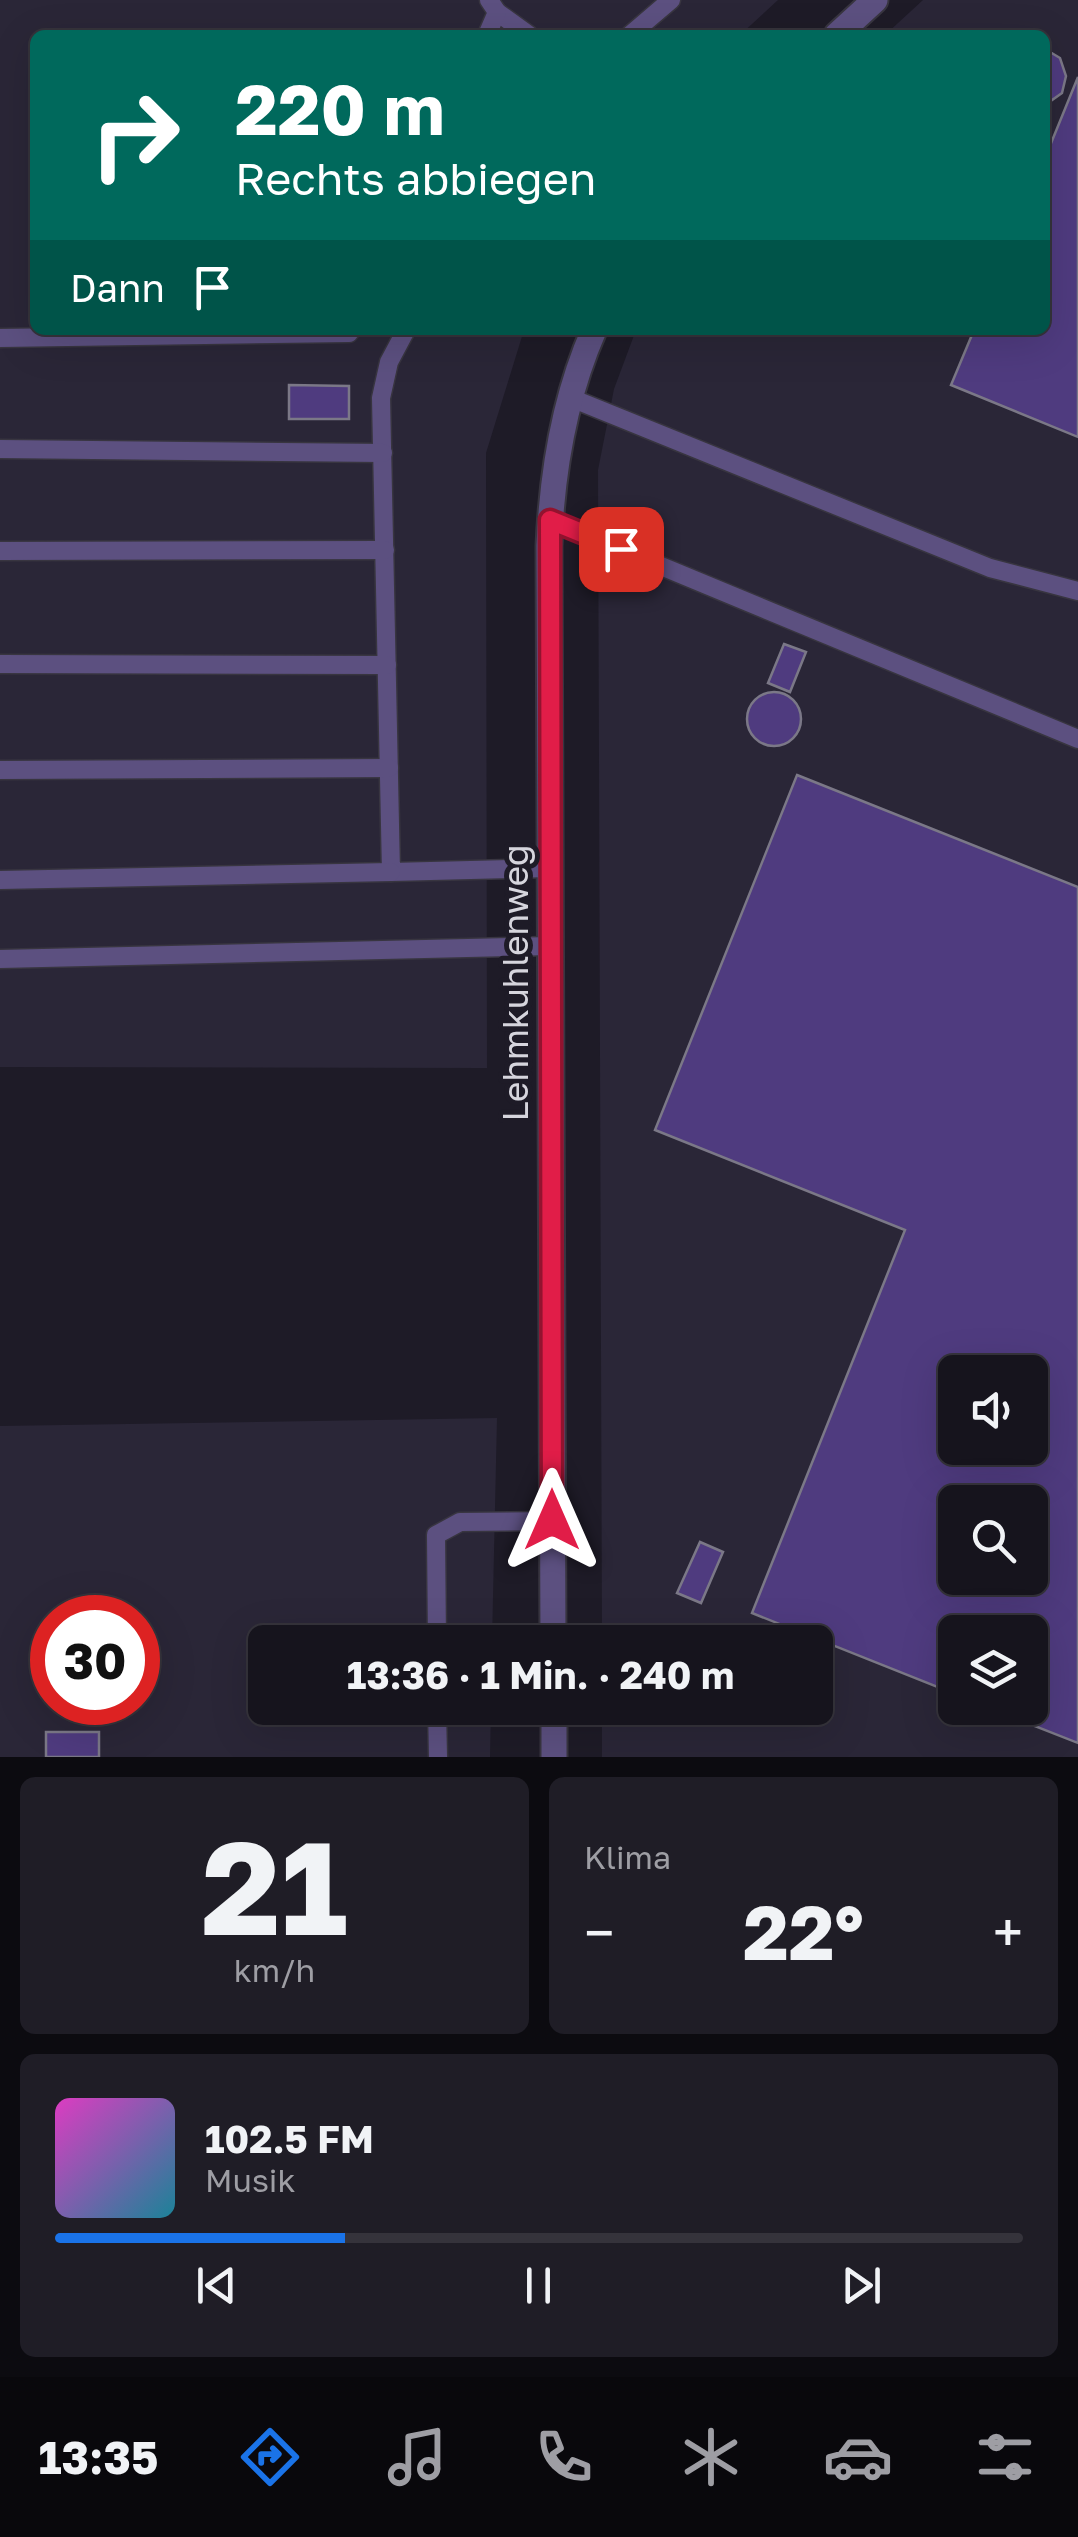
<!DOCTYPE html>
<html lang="de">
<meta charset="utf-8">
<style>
:root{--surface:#16141d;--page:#1f1d26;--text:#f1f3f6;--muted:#9e9ea4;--line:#35333b;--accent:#1a73e8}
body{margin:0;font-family:"Golos Text",sans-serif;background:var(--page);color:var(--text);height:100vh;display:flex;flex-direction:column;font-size:38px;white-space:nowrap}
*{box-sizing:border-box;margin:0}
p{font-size:32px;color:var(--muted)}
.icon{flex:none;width:55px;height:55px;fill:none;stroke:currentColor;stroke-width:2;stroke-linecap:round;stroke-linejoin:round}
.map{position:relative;height:1757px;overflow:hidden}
.details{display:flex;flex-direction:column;gap:20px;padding:20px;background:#0c0b10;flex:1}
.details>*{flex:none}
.hud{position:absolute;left:30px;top:30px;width:1020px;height:305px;border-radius:15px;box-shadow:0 10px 40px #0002,0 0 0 2px var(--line);background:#00695c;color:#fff;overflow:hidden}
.buttons{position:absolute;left:938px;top:1355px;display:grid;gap:20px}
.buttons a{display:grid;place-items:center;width:110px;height:110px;border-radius:15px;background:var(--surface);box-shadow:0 10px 40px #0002,0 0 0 2px var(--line);font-size:50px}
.speed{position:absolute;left:30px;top:1595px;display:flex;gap:20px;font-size:50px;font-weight:700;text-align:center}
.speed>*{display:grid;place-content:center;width:130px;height:130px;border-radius:50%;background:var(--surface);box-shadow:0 10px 40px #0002,0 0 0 2px var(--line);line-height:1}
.speed .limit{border:15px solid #d22;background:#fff;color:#111}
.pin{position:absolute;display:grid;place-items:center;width:85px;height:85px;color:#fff;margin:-42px;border-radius:20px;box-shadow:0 5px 15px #0006}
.me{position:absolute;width:110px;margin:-55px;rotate:0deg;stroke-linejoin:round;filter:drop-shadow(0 0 8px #0008)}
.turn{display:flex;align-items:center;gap:35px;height:210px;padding:0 40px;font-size:45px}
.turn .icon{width:130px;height:130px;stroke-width:2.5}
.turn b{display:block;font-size:70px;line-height:85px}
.then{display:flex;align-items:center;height:95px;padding:0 40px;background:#0003;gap:20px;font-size:38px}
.big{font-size:75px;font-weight:700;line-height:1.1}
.details .widget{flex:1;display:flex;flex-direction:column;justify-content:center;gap:15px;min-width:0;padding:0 35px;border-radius:15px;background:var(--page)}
.details .dial{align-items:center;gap:0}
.dial b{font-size:130px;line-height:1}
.song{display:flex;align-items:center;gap:30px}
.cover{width:120px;height:120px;border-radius:15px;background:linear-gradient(135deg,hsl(310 70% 55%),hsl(190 70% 35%))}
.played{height:10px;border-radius:5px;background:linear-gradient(90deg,var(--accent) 30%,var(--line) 30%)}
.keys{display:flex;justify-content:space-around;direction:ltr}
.heat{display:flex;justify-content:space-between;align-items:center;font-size:55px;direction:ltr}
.details .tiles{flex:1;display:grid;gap:20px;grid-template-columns:1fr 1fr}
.widget:last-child{grid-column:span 2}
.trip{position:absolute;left:248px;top:1625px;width:585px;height:100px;border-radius:15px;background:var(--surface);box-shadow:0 10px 40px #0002,0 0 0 2px var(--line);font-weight:700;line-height:100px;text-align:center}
.tab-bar{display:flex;height:160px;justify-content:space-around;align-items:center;background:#09080c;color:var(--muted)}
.tab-bar .icon{width:70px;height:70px}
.tab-bar .on{color:var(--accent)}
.tab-bar b{font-size:45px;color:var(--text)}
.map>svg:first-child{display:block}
.built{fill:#2a2637;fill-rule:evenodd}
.building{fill:#4f3b7f;stroke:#7b7887;stroke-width:2.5;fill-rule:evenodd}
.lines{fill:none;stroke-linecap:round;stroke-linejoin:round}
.lane-casing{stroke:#383540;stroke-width:21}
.street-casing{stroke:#383540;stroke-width:29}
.lane{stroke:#5c5080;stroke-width:18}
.street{stroke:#5c5080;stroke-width:25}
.route-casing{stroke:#92132f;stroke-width:25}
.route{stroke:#e11d48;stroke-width:18}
.labels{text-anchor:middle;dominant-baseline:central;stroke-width:10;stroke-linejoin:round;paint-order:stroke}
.street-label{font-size:35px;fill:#d6d5dd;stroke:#1e1b27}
</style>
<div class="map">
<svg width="1078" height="1757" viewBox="0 0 1078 1757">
<rect width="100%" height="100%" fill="#1e1b27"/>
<g class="built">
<polygon points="0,0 778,0 740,35 35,35 35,330 524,330 486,453 487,1068 0,1067"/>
<path d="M923,0H1078V1757H602V1708H815V1642H602L598,470L614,389L636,330H1045V35H885ZM955,1372H1030V1448H955ZM955,1502H1030V1578H955ZM955,1632H1030V1708H955Z"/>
<path d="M497,1418L492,1642H265V1708H491L490,1757H0V1426ZM52,1618H138V1702H52Z"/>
</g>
<g class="building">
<polygon points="1045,49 1060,58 1066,76 1062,93 1045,105"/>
<polygon points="1078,77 1078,437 951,385 974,330 1045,330 1045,158"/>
<polygon points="289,385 349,386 349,419 289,419"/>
<polygon points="784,644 806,652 790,692 768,683"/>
<circle cx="774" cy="719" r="27"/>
<path d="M797,775L1078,887V1743L989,1708H1030V1632H955V1694L752,1613L905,1230L655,1130ZM955,1372H1030V1448H955ZM955,1502H1030V1578H955Z"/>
<polygon points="700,1542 723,1552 701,1603 677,1593"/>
<rect x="46" y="1732" width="53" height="25"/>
</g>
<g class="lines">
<g class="lane-casing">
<g id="lane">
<polyline points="497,12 529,35"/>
<polyline points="487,35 497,12 489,0"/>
<polyline points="630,35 671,0"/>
<polyline points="406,330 389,362 381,398 391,872 549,868"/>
<polyline points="0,338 349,333 351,330"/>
<polyline points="571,398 990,568 1078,591"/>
<polyline points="0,449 383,453"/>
<polyline points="550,520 1078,739"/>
<polyline points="0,551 385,550"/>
<polyline points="0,664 387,665"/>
<polyline points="0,770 389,768"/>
<polyline points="0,880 391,872"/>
<polyline points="0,959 550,946"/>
<polyline points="437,1642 436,1535 460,1522 552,1521"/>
<polyline points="437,1708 438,1757"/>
</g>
</g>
<g class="street-casing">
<g id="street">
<polyline points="837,35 875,0"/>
<path d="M553,1642L549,546C552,472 564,398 594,330"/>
<polyline points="554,1708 554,1757"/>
</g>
</g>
<use href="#lane" class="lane"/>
<use href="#street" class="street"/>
</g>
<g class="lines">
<g class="route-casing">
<polyline id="route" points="552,1520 550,520 621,549"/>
</g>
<use href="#route" class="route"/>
</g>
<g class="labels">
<g class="street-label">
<text transform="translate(515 983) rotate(-90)">Lehmkuhlenweg</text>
</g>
</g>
</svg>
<div class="buttons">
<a><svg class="icon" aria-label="sound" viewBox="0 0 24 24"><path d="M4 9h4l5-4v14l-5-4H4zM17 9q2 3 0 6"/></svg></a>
<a><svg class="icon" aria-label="search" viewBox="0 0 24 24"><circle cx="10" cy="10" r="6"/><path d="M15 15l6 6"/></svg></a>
<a><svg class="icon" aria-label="layers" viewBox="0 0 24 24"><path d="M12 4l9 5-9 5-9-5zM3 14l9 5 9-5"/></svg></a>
</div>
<div class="speed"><div class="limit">30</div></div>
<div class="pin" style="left:621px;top:549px;background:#d93025"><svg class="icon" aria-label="arrive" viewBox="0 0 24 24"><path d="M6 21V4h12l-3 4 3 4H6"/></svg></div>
<svg class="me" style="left:552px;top:1520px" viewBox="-20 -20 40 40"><path d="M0-17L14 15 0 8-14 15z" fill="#e11d48" stroke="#fff" stroke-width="4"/></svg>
<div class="trip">13:36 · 1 Min. · 240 m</div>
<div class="hud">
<div class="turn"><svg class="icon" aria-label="right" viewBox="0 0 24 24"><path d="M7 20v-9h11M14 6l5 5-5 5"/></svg><div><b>220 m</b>Rechts abbiegen</div></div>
<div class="then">Dann<svg class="icon" aria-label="arrive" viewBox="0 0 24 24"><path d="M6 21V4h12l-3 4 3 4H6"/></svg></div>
</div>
</div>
<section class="details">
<div class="tiles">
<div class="widget dial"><b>21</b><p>km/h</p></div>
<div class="widget"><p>Klima</p>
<div class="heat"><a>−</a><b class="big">22°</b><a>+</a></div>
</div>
<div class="widget">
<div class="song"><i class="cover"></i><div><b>102.5 FM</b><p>Musik</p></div></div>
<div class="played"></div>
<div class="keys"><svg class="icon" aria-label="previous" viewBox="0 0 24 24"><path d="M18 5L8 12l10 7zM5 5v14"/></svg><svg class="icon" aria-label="pause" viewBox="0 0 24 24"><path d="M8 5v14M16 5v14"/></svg><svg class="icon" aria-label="next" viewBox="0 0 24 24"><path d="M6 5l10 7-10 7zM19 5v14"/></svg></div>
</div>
</div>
</section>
<nav class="tab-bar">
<b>13:35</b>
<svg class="icon on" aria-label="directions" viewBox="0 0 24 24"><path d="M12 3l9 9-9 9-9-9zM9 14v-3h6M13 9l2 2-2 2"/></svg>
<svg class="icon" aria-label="music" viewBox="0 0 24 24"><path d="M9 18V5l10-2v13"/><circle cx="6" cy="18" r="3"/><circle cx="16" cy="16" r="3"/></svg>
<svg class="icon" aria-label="phone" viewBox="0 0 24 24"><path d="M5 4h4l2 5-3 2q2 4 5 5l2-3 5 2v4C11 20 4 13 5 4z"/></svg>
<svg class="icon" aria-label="climate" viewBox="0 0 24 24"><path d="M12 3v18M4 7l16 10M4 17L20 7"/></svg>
<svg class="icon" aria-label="car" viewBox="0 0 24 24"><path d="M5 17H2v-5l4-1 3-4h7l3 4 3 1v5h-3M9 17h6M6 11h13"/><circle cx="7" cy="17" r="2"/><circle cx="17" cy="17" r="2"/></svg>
<svg class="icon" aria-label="filters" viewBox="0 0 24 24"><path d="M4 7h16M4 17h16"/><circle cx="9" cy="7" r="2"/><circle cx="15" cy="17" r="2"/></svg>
</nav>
